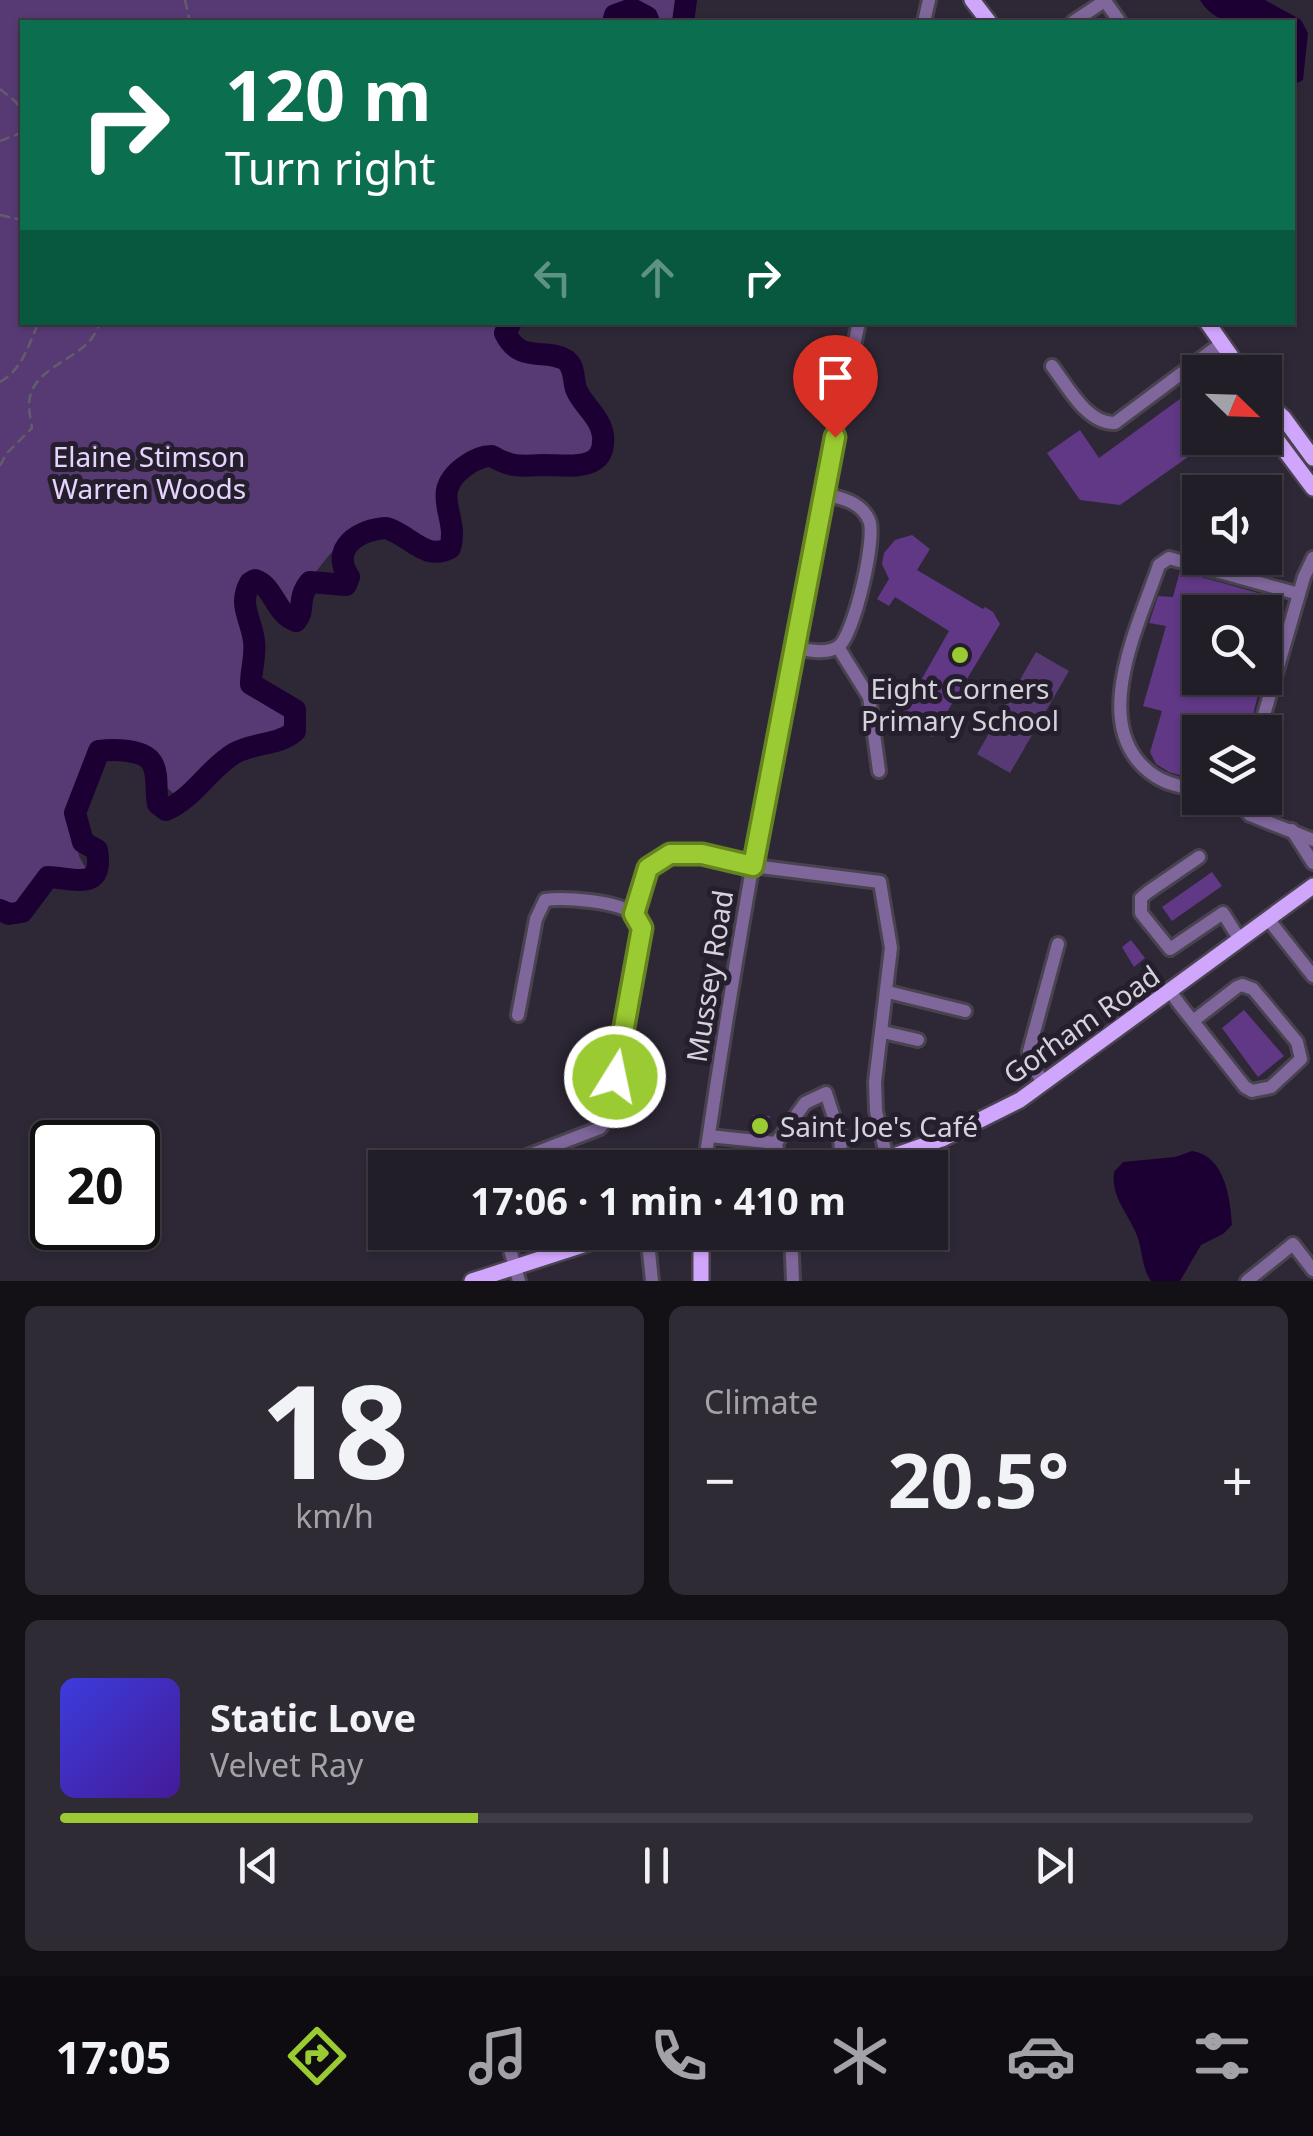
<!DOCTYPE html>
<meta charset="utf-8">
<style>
:root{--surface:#221e28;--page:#2e2b34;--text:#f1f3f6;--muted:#a2a2a8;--line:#3f3c45;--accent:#9bcb32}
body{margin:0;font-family:"Noto Sans",sans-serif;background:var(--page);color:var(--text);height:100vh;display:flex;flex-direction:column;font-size:38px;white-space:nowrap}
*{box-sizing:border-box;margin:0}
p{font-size:32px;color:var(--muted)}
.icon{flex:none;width:55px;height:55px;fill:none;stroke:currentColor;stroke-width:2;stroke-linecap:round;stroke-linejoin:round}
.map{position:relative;height:1281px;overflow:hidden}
.details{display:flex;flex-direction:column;gap:25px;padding:25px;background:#131016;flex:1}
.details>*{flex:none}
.hud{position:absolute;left:20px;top:20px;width:1275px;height:305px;border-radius:0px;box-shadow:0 2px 8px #0004,0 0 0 2px var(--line);background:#0b6e4f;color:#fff;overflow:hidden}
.needle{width:65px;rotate:113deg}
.tools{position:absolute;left:1182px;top:355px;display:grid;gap:20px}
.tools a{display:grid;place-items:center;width:100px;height:100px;border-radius:0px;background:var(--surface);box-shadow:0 2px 8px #0004,0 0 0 2px var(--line);font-size:50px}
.speed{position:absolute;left:30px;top:1120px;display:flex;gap:20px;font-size:50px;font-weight:700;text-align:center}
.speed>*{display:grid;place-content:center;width:130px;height:130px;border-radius:50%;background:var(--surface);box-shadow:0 2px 8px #0004,0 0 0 2px var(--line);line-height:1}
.speed .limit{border:5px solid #111;border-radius:15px;background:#fff;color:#111}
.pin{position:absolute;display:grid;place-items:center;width:85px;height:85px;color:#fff;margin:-102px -42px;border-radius:50% 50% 50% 0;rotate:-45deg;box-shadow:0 0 10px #0007}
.pin .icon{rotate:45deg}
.me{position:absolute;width:110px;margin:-55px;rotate:10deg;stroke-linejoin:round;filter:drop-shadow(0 0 8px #0008)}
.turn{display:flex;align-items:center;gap:35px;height:210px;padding:0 40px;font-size:45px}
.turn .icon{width:130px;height:130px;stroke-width:2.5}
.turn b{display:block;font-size:70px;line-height:85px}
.lanes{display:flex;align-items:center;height:95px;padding:0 40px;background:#0003;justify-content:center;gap:50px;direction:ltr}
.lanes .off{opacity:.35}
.big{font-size:75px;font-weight:700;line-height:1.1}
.details .card{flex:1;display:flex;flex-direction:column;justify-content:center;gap:15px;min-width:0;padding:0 35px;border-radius:15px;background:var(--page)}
.details .dial{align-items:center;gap:0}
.dial b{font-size:130px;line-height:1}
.song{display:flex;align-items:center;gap:30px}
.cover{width:120px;height:120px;border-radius:15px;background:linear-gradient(135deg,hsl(240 70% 55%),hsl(260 70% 35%))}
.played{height:10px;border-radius:5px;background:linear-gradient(90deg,var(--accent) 35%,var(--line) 35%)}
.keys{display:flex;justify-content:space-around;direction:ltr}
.heat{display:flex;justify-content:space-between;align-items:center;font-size:55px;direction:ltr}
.details .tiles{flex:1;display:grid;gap:25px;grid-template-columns:1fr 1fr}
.card:last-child{grid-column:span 2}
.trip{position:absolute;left:368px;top:1150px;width:580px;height:100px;border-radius:0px;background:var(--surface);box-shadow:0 2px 8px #0004,0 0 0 2px var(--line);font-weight:700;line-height:100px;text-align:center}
.dock{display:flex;height:160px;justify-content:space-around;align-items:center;background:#0e0c10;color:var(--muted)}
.dock .icon{width:70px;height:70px}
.dock .active{color:var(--accent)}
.dock b{font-size:45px;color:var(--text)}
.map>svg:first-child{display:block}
.green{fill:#573a74}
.water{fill:#1c0033}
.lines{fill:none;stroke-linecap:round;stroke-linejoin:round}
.river{stroke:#1c0033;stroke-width:22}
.building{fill:#603885}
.minor-casing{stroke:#494350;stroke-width:18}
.major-casing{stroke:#494350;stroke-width:20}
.path{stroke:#625d6a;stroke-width:2.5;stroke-dasharray:10 5;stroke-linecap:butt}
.minor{stroke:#7f669b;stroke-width:12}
.major{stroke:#d0a6fc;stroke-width:15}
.route-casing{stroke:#658420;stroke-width:25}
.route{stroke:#9bcb32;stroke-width:18}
.poi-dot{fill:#9bcb32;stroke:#251e2c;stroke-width:4}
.labels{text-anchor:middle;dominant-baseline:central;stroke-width:10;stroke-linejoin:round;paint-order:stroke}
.park-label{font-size:28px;fill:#e6d3fe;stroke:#251e2c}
.poi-label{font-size:28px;fill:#d6d2db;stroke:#251e2c}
.street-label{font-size:28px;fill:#d6d2db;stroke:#251e2c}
</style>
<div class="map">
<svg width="1313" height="1281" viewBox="0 0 1313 1281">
<rect width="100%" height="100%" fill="#2e2836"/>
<g class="green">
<path d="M0,0H680L675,22H655L646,8L629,1L614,9L607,22H22V322L509,323L500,333L505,348L518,357L553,362L559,368L577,409L598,440L593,454L571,463L539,458L508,460L488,453L477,454L460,463L452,472L442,493L440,513L446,545L434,549C387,523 358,517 322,564C315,574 303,586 299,598C297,603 297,608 295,613H289C274,594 267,574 241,590L238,612L249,641L246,690C260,705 281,702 291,723L289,730L221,754L176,795L163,785L155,758L143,751L110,749L94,753L86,765L74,829L79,856L91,878L75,885L62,871L52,867C34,878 36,901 14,910L0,905Z"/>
<polygon points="1036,652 1069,671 1010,773 977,754"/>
</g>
<g class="water">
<path d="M1200,0H1265L1301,20L1308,33L1303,80L1293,85L1292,22C1258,22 1220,33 1200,0Z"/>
<path d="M1192,1151C1225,1156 1230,1197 1232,1225L1223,1234L1201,1245L1180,1281H1151C1141,1267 1143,1249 1136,1233C1127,1212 1111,1197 1114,1172L1123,1162L1175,1157Z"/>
</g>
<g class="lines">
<g class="river">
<polyline points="613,22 615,15 632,9 647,17 649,22"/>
<polyline points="683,22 686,0"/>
<path d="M0,910L9,914L22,912L48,877C75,878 104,892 97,850L83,842L75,813L99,751C113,749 144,749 152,763C159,774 155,792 158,804L166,810C194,798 209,768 235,753C255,742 278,746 295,731V710L251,684C251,670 256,655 254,641C251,618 238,605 250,583L255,580C274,586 275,614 296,621C306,609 296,599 310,582L346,585L349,577C329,548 360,529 386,528C409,534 425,562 450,548C460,516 428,494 464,467C473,460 481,456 492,456C511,468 523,466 544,465C568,465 606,473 603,436C601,417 583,406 576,389C573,380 575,366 566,360C545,347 521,365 505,333L511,322"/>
</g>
</g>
<g class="building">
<polygon points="1184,396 1200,419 1200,438 1215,438 1120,505 1080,500 1047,453 1080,430 1099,458"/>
<polygon points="912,535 930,549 917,570 983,609 985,607 993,612 1000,624 932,737 899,719 949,631 895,597 889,606 877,599 889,579 882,564 884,553 895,540"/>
<polygon points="1180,571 1283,600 1268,655 1265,655 1265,612 1200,612 1200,678 1262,678 1249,732 1200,732 1200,781 1169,772 1156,764 1150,752 1162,711 1143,706 1166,626 1149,623 1158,596 1173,597"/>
<polygon points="1212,872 1222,886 1172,921 1162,907"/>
<polygon points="1131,940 1145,958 1134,967 1122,947"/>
<polygon points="1244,1010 1284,1056 1258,1077 1222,1028"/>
<polygon points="753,1115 770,1116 768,1132 751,1130"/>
</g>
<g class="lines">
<g class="minor-casing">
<g id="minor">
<polyline points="1105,1 1120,22"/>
<polyline points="924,22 929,0"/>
<polyline points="1073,22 1106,0"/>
<path d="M1052,366C1068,387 1087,424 1115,423L1222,343"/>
<polyline points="838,647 869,697 879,771"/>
<path d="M794,648C808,650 827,655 839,646C854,635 877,536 869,520C861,502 842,498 824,494"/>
<polyline points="1259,732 1304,577 1313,558"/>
<path d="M1200,791C1185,787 1168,785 1155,776C1085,730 1139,625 1159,565L1169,558L1299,594"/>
<polyline points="1243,798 1243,807 1250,815 1313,840"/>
<polyline points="1292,830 1313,863"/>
<polyline points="1199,857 1148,892 1141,898 1141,913 1170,949 1223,913 1240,940"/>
<polyline points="634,914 648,868 670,854 702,854 753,866 880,882 891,948 875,1082 876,1111 887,1159"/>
<polyline points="1268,919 1313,976"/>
<polyline points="1170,991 1180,1005 1245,1087 1252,1091 1271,1087 1301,1059 1297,1042 1253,989 1242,985 1237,987 1193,1021"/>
<polyline points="888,992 965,1011"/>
<polyline points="883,1032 918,1040"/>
<polyline points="1044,1083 1033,1067 1029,1051 1058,944"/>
<polyline points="709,1136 776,1143 805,1103 826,1093 840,1136 842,1168"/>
<polyline points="776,1143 780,1168"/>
<path d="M496,1168L600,1128L606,1120L642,928C641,926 634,915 633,914C618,901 564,897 545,900L536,919L518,1015"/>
<path d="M704,1168C745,884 799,602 859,322"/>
<polyline points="505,1232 519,1281"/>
<polyline points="647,1232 652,1281"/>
<polyline points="791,1232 793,1281"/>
<polyline points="1247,1281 1293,1244 1313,1270"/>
</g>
</g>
<g class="major-casing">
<g id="major">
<polyline points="972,0 989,22"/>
<polyline points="1207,322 1242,372"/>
<polyline points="1265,401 1283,417 1313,458"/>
<polyline points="1265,415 1277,440 1313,488"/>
<polyline points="859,1168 942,1139 1020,1100 1313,886"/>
<polyline points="472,1281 623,1232"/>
<polyline points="701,1281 701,1232"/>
</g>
</g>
<g class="path">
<polyline points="185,0 190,22"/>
<polyline points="0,89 17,103 22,118"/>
<polyline points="0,141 18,134 22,128"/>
<polyline points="0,215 22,220"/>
<path d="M0,382C23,369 28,345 39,322"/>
<path d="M0,466L6,454L32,428C31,421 29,412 29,404C30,374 63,364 82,348C91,342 96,332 101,322"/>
</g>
<use href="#minor" class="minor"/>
<use href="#major" class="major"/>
</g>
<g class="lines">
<g class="route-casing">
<polyline id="route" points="615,1077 642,928 634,914 648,868 670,854 702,854 753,866 835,437"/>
</g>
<use href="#route" class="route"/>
</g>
<g class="poi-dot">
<circle cx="960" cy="655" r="10"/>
<circle cx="760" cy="1126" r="10"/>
</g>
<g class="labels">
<g class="park-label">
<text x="149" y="456">Elaine Stimson<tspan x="149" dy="32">Warren Woods</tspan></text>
</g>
<g class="poi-label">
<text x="960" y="688">Eight Corners<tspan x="960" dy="32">Primary School</tspan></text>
<text x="780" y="1126" text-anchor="start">Saint Joe's Café</text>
</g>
<g class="street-label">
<text transform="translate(709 976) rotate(-81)">Mussey Road</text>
<text transform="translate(1081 1024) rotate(-35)">Gorham Road</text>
</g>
</g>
</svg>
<div class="tools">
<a><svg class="needle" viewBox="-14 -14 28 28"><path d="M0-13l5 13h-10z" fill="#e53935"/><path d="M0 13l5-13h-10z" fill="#a2a2a8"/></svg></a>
<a><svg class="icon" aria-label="sound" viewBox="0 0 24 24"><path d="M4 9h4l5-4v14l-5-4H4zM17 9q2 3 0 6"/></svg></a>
<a><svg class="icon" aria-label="search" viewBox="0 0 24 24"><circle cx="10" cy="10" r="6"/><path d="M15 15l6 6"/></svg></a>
<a><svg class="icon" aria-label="layers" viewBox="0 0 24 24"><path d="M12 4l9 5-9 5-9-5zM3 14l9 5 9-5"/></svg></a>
</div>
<div class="speed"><div class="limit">20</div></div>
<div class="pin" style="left:835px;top:437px;background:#d93025"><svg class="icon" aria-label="arrive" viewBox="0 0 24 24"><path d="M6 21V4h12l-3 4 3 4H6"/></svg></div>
<svg class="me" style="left:615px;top:1077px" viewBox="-20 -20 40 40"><circle r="17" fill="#9bcb32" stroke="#fff" stroke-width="3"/><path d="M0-11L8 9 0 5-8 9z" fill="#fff"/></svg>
<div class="trip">17:06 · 1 min · 410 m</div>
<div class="hud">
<div class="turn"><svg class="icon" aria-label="right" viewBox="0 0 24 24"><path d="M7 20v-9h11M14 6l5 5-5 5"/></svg><div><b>120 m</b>Turn right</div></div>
<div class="lanes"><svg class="icon off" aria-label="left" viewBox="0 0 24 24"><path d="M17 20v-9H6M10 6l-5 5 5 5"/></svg><svg class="icon off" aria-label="ahead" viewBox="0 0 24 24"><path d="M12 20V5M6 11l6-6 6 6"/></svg><svg class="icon" aria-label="right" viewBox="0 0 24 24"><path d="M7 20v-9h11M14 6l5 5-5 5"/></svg></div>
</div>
</div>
<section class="details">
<div class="tiles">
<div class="card dial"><b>18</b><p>km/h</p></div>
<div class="card"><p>Climate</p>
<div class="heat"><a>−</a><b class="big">20.5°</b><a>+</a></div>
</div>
<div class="card">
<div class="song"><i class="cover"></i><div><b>Static Love</b><p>Velvet Ray</p></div></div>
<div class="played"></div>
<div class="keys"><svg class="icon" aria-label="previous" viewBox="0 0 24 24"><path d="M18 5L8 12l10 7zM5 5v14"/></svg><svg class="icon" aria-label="pause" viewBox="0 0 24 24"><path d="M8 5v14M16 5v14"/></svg><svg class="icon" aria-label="next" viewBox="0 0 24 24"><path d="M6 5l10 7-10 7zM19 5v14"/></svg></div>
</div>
</div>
</section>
<nav class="dock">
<b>17:05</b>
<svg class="icon active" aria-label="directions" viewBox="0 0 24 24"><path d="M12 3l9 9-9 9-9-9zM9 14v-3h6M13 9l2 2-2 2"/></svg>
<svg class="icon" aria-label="music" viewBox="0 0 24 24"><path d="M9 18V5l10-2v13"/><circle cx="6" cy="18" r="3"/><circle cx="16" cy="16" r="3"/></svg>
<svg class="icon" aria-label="phone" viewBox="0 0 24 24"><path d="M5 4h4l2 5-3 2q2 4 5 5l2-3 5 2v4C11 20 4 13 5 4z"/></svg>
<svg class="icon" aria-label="climate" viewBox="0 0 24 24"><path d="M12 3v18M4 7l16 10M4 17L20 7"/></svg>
<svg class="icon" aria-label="car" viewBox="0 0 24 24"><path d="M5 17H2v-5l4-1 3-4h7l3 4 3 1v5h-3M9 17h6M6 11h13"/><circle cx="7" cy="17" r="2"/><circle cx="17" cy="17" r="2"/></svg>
<svg class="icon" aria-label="filters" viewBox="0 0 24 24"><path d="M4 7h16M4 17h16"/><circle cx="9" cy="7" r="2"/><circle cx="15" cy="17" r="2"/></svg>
</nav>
